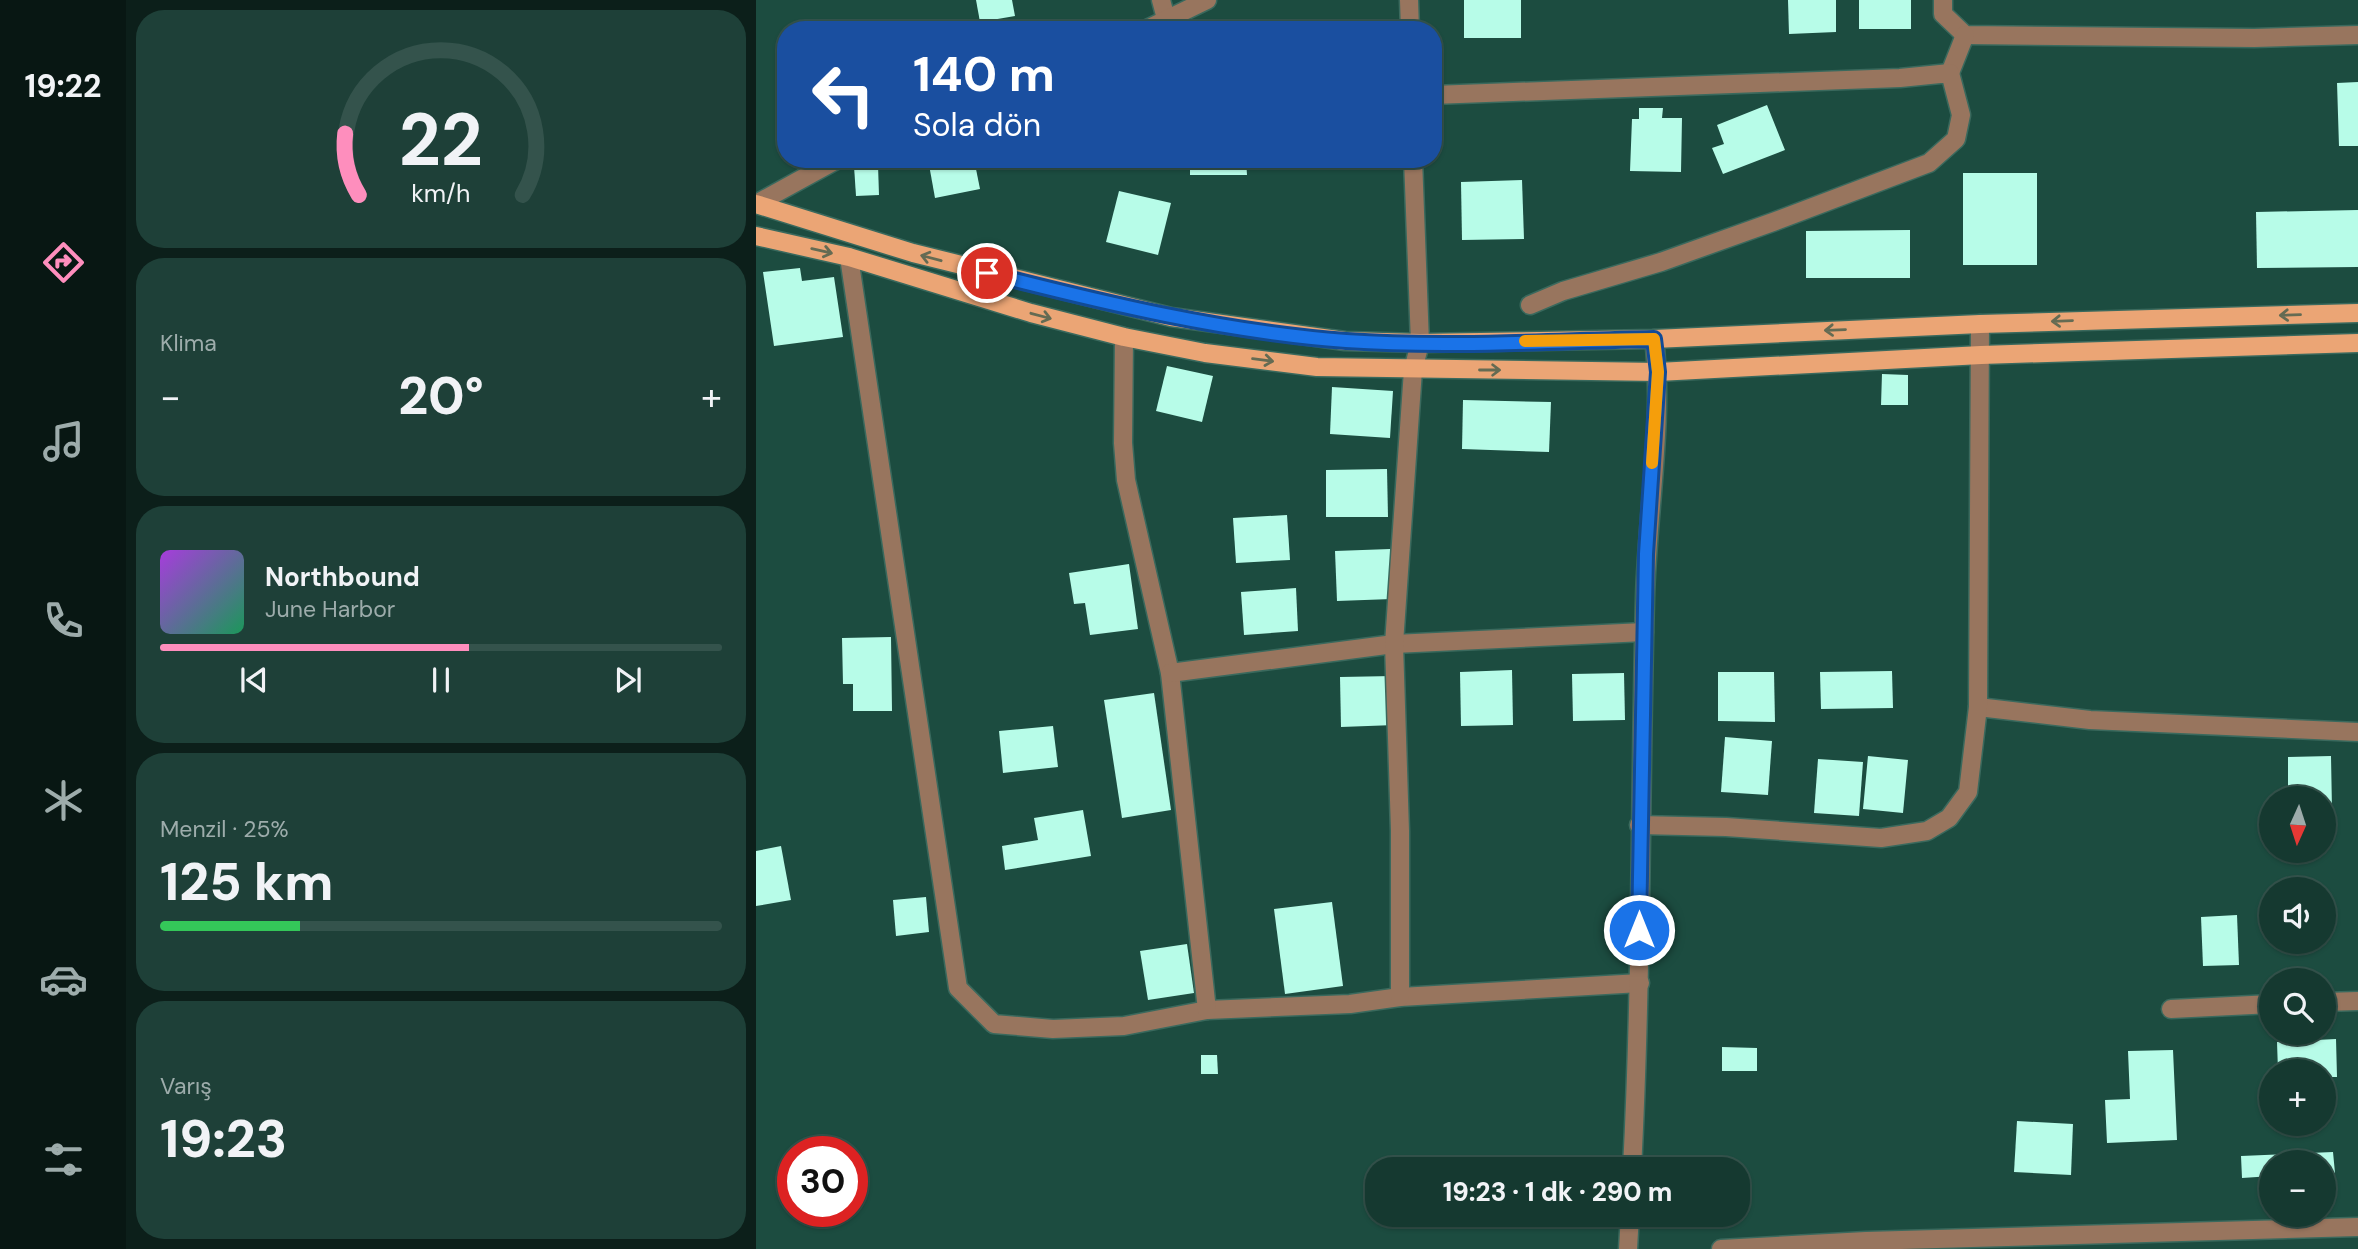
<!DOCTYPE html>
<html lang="tr">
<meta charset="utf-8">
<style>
:root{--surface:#153930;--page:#1e4038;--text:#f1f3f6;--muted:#9dacab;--line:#34534c;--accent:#fe8ebd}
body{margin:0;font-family:"DM Sans",sans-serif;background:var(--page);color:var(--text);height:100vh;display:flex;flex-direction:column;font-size:26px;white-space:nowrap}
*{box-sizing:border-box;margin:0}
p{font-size:23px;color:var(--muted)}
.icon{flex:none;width:38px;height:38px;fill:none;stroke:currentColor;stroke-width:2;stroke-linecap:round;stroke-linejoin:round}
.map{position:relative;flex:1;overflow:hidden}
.side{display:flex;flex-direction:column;gap:10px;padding:10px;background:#0c1f1a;width:630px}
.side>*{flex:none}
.banner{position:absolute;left:21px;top:21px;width:665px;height:147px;border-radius:28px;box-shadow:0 2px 5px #0004,0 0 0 2px var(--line);background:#1a4fa0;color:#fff;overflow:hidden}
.needle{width:46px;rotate:183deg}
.buttons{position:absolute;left:1503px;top:786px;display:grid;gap:14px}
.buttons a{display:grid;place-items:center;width:77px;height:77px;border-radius:50%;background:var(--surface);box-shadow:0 2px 5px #0004,0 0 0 2px var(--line);font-size:35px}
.speed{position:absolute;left:21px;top:1136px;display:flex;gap:14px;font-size:35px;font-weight:700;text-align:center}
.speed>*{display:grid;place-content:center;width:91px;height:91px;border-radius:50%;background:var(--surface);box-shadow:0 2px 5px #0004,0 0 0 2px var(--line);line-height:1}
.speed .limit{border:10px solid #d22;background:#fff;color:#111}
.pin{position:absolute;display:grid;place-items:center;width:60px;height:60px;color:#fff;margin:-30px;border:4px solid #fff;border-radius:50%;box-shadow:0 2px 7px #0007}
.me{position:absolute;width:77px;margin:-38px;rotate:0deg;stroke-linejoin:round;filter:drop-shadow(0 0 5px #0008)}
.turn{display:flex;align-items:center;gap:24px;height:147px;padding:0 21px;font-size:32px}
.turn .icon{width:91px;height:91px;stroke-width:2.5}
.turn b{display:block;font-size:49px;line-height:60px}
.big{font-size:52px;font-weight:800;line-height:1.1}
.side .tile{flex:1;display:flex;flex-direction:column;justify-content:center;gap:10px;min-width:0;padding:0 24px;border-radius:28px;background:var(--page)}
.side .dial{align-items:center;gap:0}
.dial svg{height:182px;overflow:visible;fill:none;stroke:var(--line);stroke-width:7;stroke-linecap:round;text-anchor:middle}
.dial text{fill:var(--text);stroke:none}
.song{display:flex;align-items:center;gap:21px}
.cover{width:84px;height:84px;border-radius:10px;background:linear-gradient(135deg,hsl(280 70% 55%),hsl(150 70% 35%))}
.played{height:7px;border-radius:4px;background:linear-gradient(90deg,var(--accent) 55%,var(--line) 55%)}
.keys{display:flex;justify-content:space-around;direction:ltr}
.heat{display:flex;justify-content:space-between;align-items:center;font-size:38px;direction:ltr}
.charge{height:10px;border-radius:5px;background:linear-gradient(90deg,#34c759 25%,var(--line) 0)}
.trip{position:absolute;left:609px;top:1157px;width:385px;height:70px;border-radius:28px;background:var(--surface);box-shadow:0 2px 5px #0004,0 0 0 2px var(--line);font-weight:800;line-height:70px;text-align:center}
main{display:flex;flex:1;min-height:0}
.menu{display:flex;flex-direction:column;width:126px;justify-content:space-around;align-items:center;background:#081713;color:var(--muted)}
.menu .icon{width:49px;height:49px}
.menu .selected{color:var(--accent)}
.menu b{font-size:32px;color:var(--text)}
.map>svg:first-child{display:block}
.building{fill:#b7fce8}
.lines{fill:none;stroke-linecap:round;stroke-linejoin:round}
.minor-casing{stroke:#3a695d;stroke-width:21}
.major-casing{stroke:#3a695d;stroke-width:21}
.minor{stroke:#98755e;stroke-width:18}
.major{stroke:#eba575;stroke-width:18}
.oneway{stroke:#646b53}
.route-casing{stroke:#114b97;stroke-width:18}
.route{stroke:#1a73e8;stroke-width:12}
.slow{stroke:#f59e0b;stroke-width:12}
</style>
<main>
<nav class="menu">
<b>19:22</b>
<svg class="icon selected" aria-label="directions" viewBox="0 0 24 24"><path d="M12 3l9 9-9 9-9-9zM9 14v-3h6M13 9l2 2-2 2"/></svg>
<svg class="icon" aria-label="music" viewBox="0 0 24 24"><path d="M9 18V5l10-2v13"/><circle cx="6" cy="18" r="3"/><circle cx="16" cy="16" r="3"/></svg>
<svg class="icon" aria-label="phone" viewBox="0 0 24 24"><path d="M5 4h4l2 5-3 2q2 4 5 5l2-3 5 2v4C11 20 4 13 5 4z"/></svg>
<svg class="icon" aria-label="climate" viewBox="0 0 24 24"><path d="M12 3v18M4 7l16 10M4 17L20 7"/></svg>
<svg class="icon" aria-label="car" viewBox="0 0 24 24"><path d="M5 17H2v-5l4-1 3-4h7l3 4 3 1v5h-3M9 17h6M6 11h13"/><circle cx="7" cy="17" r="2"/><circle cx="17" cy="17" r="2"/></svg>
<svg class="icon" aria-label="filters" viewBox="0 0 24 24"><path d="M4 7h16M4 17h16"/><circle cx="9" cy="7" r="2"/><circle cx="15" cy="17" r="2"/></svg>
</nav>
<section class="side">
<div class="tile dial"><svg viewBox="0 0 100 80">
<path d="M14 69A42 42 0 1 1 86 69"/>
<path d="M14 69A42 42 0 0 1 8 42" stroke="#fe8ebd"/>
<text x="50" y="56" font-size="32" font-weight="700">22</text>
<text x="50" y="72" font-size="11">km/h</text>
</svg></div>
<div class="tile"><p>Klima</p>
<div class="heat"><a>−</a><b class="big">20°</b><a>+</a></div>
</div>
<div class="tile">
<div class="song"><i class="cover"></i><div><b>Northbound</b><p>June Harbor</p></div></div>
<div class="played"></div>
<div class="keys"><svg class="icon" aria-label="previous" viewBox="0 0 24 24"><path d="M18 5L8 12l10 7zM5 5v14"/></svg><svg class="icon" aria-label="pause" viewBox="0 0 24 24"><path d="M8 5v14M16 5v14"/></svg><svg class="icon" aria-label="next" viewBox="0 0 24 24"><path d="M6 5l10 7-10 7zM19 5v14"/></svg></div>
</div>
<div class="tile"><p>Menzil · 25%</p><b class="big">125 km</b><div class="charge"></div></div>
<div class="tile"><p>Varış</p><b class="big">19:23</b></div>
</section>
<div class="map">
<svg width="1602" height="1249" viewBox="0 0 1602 1249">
<rect width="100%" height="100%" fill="#1c4c40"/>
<g class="building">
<polygon points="220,0 256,0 259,16 224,22"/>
<rect x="708" y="0" width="57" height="38"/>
<polygon points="1032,0 1080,0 1080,32 1033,34"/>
<rect x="1103" y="0" width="52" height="29"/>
<polygon points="112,24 112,30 82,30 81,28"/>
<polygon points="1602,82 1602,146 1583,146 1581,83"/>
<polygon points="1011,105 1029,150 967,174 956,148 968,144 961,125"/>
<polygon points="883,108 907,108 906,118 926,118 925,172 874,171 876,119 883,119"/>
<polygon points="172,159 218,159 224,189 179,198"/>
<polygon points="434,159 490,159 491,175 434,175"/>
<polygon points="122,165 123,195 100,196 98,166"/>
<rect x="1207" y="173" width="74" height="92"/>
<polygon points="766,180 768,239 706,240 705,182"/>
<polygon points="363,191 415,203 402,255 350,242"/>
<polygon points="1602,210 1602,267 1501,268 1500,212"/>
<polygon points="1154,230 1154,278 1050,278 1050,231"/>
<polygon points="44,268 46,281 78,277 87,337 18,346 7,272"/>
<polygon points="411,366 457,376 446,422 400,411"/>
<polygon points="1126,374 1152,375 1152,405 1125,405"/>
<polygon points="576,387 637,391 634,438 574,434"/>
<polygon points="707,400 795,402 793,452 706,449"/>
<polygon points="631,469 632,517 570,517 570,470"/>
<polygon points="531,515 534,560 480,563 477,518"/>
<polygon points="634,549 636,599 581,601 579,551"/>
<polygon points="373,564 382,629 334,635 329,603 318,604 313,573"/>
<polygon points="540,588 542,631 488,635 485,592"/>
<polygon points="135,637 136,711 97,711 97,684 87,684 86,638"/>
<polygon points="756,670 757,725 705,726 704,672"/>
<polygon points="1136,671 1137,708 1065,709 1064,672"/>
<polygon points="962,672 1018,672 1019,722 962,721"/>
<polygon points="868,673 869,720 817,721 816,674"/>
<polygon points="637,676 639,725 585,727 584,677"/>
<polygon points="398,693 415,810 366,818 348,700"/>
<polygon points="297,726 302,767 247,773 243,731"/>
<polygon points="969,737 1016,741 1012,795 965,792"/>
<polygon points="1112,756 1152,760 1147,813 1107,809"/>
<polygon points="1575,756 1576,810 1568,810 1568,798 1532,798 1532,757"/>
<polygon points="1062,759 1107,762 1103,816 1058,813"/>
<polygon points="327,810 335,856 249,870 246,846 282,840 278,818"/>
<polygon points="25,846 35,900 0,906 0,851"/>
<polygon points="170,897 173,932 140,936 137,900"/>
<polygon points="576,902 587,986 529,994 518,909"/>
<polygon points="1481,915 1483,965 1447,966 1445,917"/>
<polygon points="431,944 438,993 392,1000 384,951"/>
<polygon points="1580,1039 1581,1077 1568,1077 1568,1071 1522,1071 1521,1042"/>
<polygon points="966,1047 1001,1048 1001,1071 966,1071"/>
<polygon points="1417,1050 1421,1140 1351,1143 1349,1100 1374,1099 1372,1051"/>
<polygon points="445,1055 461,1055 462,1074 445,1074"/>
<polygon points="1261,1121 1317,1124 1315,1175 1258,1172"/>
<polygon points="1577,1152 1579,1173 1568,1173 1568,1162 1516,1162 1516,1176 1486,1178 1485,1156"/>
<polygon points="27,1160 37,1160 37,1186 28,1186"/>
</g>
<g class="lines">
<g class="minor-casing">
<g id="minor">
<polyline points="405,0 413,30"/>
<polyline points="653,0 654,30"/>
<polyline points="1187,0 1187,14 1209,35 1498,38 1602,35"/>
<polyline points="389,30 451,0"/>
<polyline points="1194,73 1209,35"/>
<polyline points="677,95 1144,78 1194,73 1205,115 1200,139 1173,163 1017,222 905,262 807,291 774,305"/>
<polyline points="0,204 82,159"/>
<polyline points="93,257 202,988 238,1024 297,1029 368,1026 451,1010 594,1004 644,997 884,983"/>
<polyline points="368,337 367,443 370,480 414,673 451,1010"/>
<polyline points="414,673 638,644 888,632"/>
<polyline points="1222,707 1334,720 1602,732"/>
<polyline points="883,825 970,827 1125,838 1171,831 1193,818 1212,792 1222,707 1224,324"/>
<polyline points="644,997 644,831 638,644 657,370 664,343 657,159"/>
<polyline points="1568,1002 1602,1001"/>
<polyline points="1415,1009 1516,1004"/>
<path d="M876,1169C886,979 884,788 889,598C891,516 908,419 898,339"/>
<polyline points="872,1249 874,1214"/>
<polyline points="965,1249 1110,1241 1602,1227"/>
</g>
</g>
<g class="major-casing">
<g id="major">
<polyline points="0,204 157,253 415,317 589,341 664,343 898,339 1224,324 1602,313"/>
<polyline points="0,236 93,257 275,313 368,337 449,353 561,367 902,372 1225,355 1602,343"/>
</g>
</g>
<use href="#minor" class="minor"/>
<use href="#major" class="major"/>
</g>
<defs><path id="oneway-shaft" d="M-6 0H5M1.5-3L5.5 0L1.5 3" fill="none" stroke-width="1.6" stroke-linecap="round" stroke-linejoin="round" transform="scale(1.75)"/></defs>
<g class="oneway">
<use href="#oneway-shaft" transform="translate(66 251) rotate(13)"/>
<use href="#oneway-shaft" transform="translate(175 258) rotate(-165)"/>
<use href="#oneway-shaft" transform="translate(1534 315) rotate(178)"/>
<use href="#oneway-shaft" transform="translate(285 316) rotate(15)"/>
<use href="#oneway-shaft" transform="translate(1306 321) rotate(178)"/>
<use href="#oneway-shaft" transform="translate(1079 330) rotate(178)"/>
<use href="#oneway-shaft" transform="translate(507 360) rotate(7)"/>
<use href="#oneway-shaft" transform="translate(734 370)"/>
</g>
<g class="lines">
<g class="route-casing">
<path id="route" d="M231,273C348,303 469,332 590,341C692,348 796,341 898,339L902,372L890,554L883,930"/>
</g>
<use href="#route" class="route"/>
<polyline class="slow" points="769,341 898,339 902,372 896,463"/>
</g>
</svg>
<div class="buttons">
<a><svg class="needle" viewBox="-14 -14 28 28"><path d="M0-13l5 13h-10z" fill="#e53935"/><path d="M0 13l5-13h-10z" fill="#9dacab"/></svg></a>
<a><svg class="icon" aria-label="sound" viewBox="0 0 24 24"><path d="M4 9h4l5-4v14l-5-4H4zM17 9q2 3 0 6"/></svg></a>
<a><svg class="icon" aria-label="search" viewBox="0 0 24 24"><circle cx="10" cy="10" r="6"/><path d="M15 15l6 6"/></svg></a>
<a>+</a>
<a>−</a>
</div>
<div class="speed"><div class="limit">30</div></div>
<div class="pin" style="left:231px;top:273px;background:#d93025"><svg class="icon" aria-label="arrive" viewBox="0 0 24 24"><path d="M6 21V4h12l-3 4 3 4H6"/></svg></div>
<svg class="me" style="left:883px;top:930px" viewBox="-20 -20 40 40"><circle r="17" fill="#1a73e8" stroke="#fff" stroke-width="3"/><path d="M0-11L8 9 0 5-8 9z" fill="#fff"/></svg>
<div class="trip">19:23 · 1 dk · 290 m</div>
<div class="banner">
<div class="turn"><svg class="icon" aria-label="left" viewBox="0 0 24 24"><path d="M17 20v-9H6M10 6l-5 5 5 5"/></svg><div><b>140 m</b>Sola dön</div></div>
</div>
</div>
</main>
